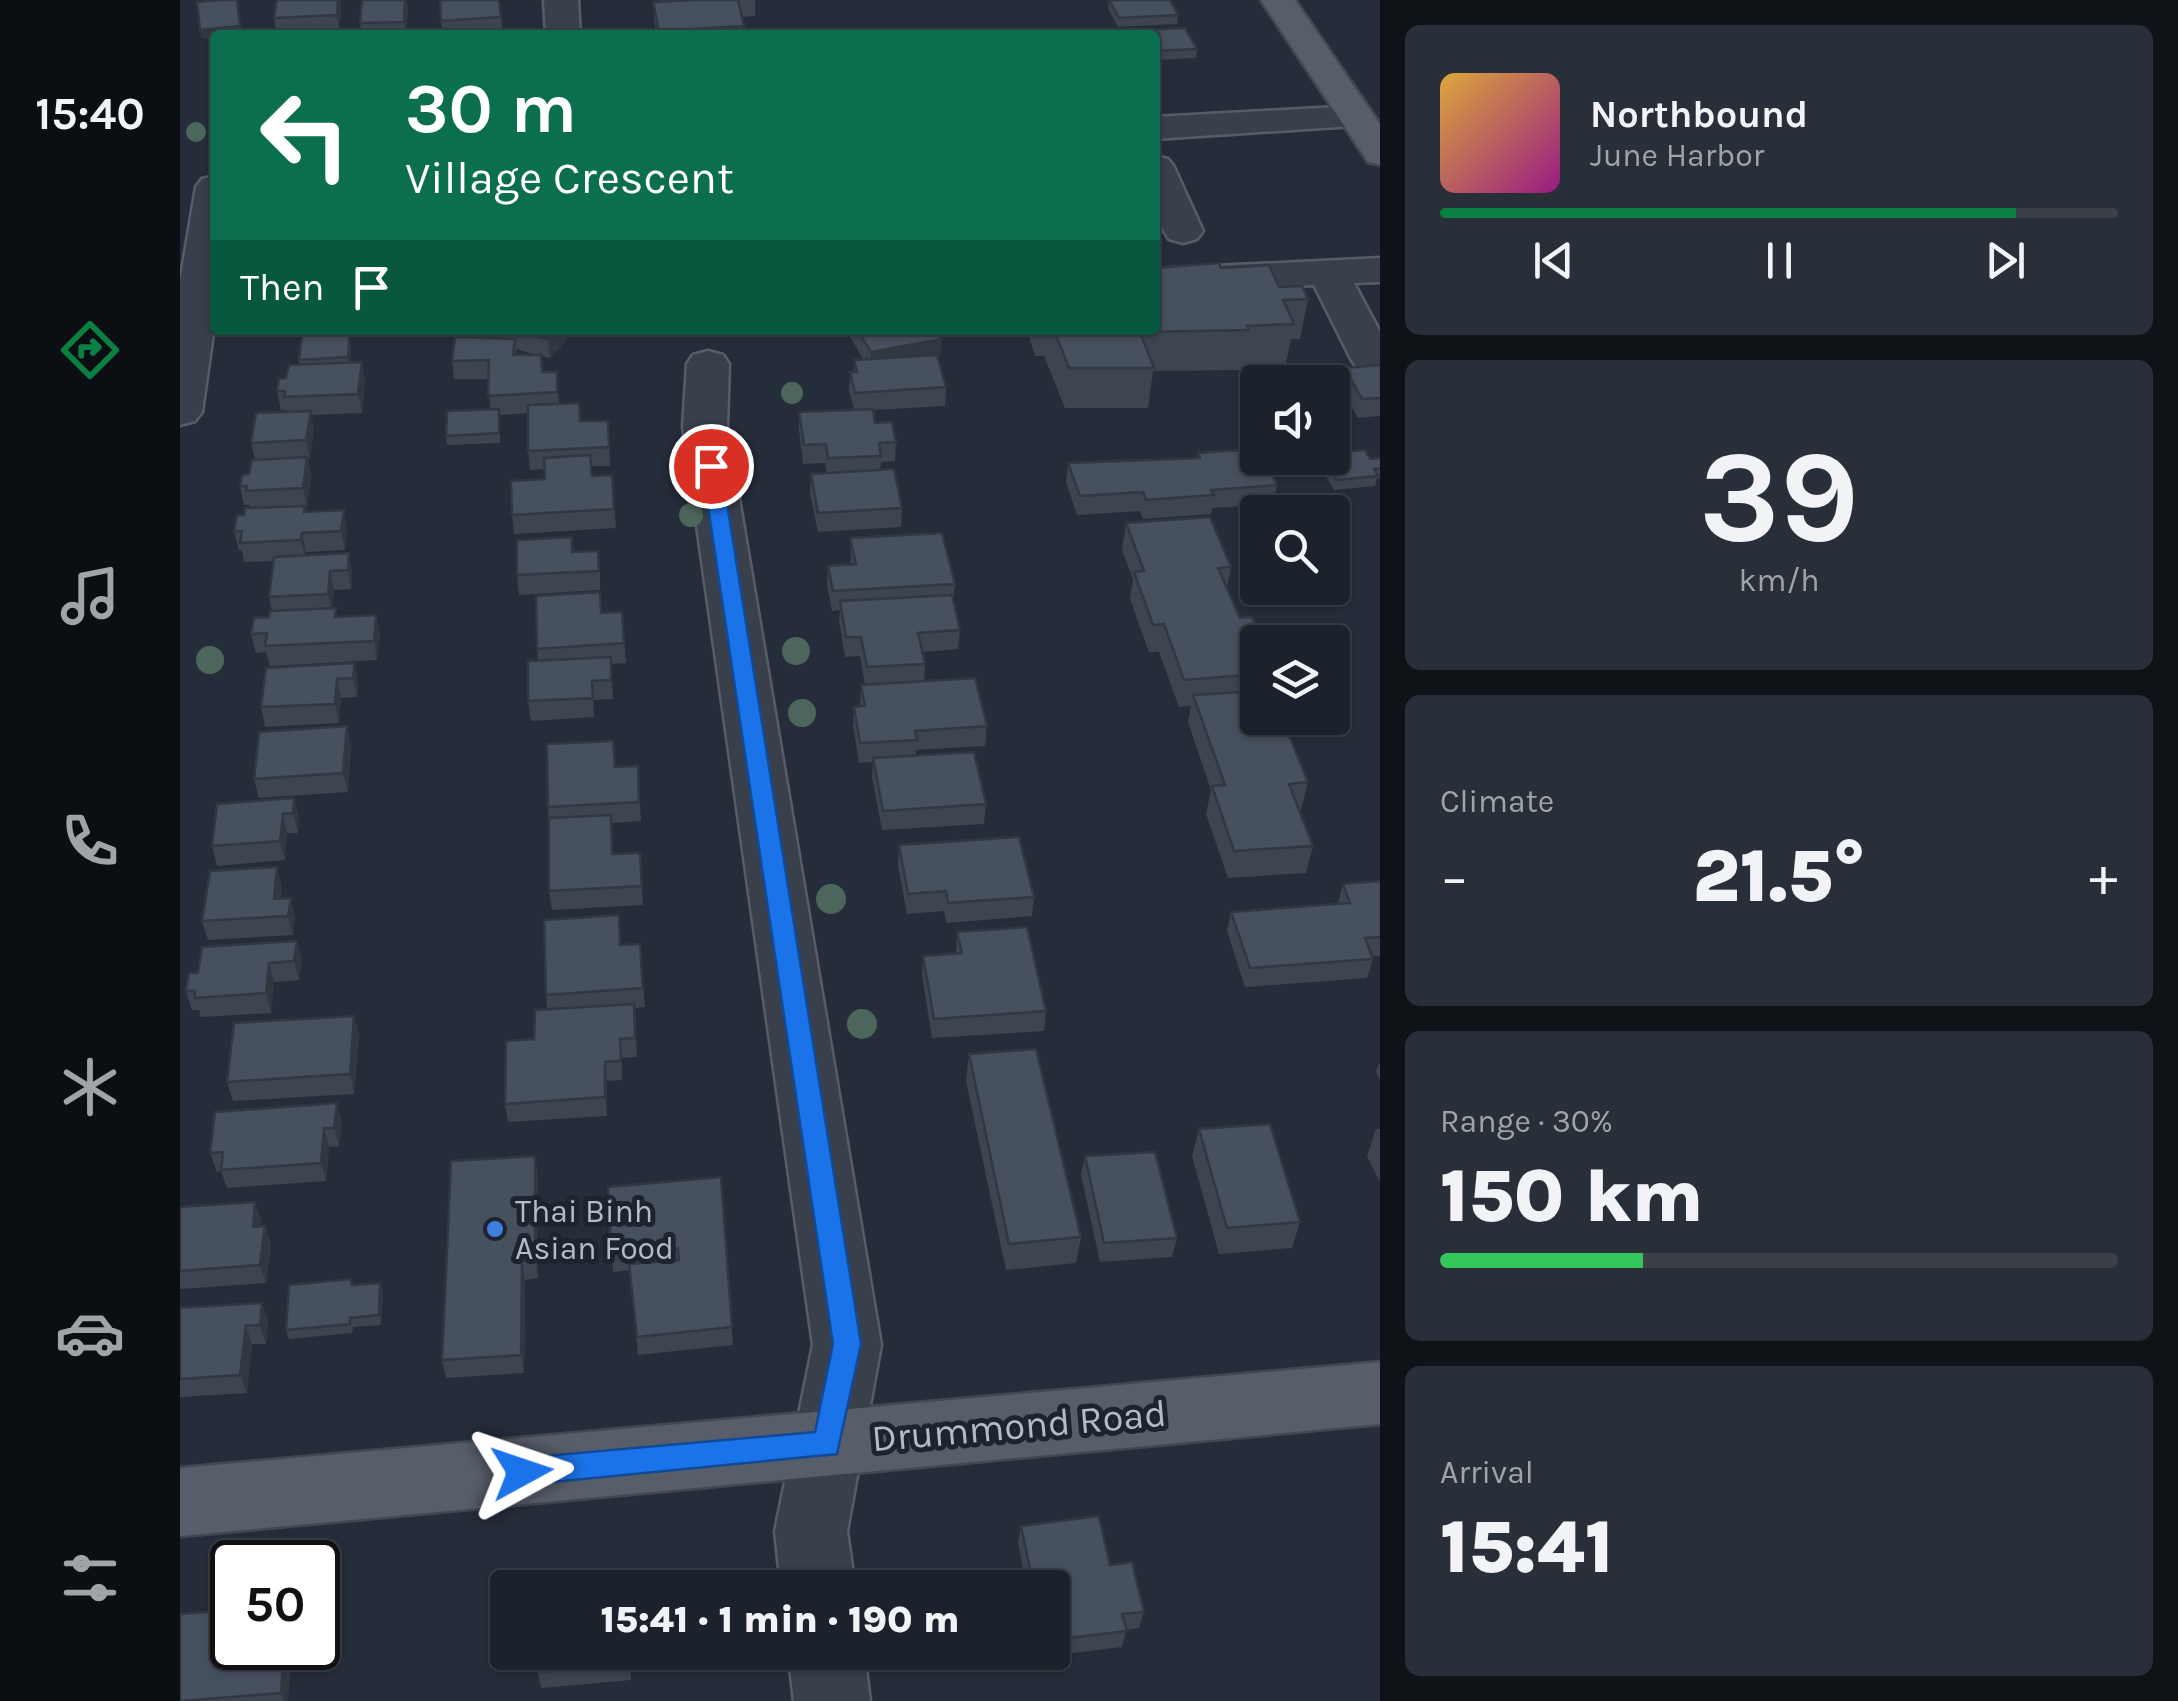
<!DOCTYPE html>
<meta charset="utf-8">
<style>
:root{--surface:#1c222c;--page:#292f38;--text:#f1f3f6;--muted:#a0a4a9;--line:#3a3f48;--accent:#0b8043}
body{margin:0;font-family:Karla,sans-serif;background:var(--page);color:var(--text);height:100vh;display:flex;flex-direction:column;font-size:38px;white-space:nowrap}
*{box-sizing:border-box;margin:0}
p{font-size:32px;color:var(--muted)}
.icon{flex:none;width:55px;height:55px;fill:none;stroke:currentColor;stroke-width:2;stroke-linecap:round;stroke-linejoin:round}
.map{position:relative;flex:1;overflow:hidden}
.panel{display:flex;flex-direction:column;gap:25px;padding:25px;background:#0f1318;width:798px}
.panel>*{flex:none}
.guide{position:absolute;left:30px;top:30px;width:950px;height:305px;border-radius:10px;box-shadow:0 2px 8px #0004,0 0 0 2px var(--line);background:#0b6e4f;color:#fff;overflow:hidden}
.fabs{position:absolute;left:1060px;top:365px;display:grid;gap:20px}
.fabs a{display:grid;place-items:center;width:110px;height:110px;border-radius:10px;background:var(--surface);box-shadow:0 2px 8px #0004,0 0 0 2px var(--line);font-size:50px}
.speed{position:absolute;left:30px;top:1540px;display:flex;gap:20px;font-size:50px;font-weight:700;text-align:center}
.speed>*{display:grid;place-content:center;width:130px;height:130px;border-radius:50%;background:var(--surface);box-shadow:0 2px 8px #0004,0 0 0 2px var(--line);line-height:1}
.speed .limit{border:5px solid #111;border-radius:15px;background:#fff;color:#111}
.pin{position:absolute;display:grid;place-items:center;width:85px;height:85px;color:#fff;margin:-42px;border:5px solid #fff;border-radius:50%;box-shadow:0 2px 10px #0007}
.me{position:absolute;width:110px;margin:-55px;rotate:85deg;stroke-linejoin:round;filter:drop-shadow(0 0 8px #0008)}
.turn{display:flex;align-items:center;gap:35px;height:210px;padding:0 30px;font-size:45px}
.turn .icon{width:130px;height:130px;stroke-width:2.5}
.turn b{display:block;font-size:70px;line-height:85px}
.then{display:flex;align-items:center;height:95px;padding:0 30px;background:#0003;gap:20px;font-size:38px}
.big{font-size:75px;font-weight:800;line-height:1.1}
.panel .widget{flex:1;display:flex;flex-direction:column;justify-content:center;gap:15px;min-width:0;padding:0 35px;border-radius:15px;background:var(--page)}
.panel .dial{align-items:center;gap:0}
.dial b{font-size:130px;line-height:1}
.song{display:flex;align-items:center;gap:30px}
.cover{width:120px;height:120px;border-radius:15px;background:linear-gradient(135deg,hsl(40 70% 55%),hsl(310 70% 35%))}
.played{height:10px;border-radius:5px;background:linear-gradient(90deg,var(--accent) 85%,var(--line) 85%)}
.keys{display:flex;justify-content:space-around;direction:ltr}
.heat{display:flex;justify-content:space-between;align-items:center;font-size:55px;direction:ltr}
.charge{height:15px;border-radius:8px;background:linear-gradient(90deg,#34c759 30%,var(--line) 0)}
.trip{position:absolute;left:310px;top:1570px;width:580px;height:100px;border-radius:10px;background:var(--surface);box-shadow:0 2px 8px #0004,0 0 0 2px var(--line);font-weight:800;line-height:100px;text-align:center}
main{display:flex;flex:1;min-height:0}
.tab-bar{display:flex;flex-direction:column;width:180px;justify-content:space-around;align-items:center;background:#0b0e12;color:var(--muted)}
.tab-bar .icon{width:70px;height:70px}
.tab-bar .selected{color:var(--accent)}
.tab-bar b{font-size:45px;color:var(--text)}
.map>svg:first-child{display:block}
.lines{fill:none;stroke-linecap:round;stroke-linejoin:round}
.minor-casing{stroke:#575d68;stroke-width:5}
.major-casing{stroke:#424853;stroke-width:5}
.minor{fill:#393f4b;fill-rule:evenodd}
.major{fill:#575e6a;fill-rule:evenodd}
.tree{fill:#4d665c}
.wall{fill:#3d4551;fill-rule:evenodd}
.shaded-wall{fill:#323842}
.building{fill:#47505e;stroke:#323842;stroke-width:2.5}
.route{fill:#1a73e8;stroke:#114b97;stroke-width:2.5}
.shop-dot{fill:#3f7fe0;stroke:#1e242f;stroke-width:4}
.labels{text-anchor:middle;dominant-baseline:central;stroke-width:10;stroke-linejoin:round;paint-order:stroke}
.poi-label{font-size:32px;fill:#b4bac6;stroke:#1e242f;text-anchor:start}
.near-street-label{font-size:38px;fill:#b4bac6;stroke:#1e242f}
</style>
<main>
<nav class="tab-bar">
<b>15:40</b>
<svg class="icon selected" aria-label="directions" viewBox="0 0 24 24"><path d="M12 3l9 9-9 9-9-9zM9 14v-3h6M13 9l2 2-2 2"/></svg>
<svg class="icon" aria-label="music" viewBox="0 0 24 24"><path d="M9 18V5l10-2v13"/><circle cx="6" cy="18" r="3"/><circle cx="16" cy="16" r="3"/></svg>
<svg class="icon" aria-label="phone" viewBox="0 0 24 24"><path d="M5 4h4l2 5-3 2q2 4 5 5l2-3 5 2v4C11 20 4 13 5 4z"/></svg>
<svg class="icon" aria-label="climate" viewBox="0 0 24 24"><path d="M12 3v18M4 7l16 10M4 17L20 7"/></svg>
<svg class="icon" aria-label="car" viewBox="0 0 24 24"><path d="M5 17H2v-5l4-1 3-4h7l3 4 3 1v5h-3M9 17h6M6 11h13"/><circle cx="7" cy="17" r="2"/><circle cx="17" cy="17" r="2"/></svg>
<svg class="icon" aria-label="filters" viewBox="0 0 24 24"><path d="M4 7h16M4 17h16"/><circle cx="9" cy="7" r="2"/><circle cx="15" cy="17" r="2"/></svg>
</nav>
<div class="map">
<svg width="1201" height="1701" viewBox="0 0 1201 1701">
<rect width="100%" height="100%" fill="#252d3a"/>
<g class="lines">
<g class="minor-casing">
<g id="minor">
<polygon points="364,0 398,0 400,35 366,35"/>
<polygon points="1176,106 1189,109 1194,117 1189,125 975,139 975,117"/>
<path d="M975,156L988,159L994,167L1023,231L1017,239L1003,243L989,239C971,213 975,186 975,156Z"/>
<polygon points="35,176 35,320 22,412 15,421 0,425 0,282 16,187 22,179"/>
<polygon points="1201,258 1201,282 1174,283 1201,334 1201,370 1177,368 1171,359 1134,285 975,293 975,269"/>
<polygon points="528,351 543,355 549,364 547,427 701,1345 667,1531 675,1588 601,1588 595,1531 633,1345 503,427 507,364 513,355"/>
<polygon points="608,1652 684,1652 690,1701 614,1701"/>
</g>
</g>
<g class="major-casing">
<g id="major">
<polygon points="1081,0 1115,0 1201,126 1201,165 1188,162"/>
<polygon points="1201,1362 1201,1424 0,1536 0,1468"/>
</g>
</g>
<use href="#minor" class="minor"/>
<use href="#major" class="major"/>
</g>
<g class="tree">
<circle cx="16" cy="132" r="10"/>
<circle cx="612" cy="393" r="11"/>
<circle cx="511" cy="515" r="12"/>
<circle cx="616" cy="651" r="14"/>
<circle cx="30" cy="660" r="14"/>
<circle cx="622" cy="713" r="14"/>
<circle cx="651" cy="899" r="15"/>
<circle cx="682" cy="1024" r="15"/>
</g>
<g class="wall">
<polygon points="97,0 160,0 161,11 159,32 97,35 94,18"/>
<polygon points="319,0 323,34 263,35 261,21"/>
<polygon points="479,0 575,0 575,16 562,17 564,35 477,35 474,19 473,2 479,2"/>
<polygon points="929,0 998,15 997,24 938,27 928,8"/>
<polygon points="228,9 226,35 182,35 180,23"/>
<polygon points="964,30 1017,49 1016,58 975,60 975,35 963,35"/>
<polygon points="1041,268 1099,287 1128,299 1120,339 1111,339 1106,363 1062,366 1062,370 973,371 968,408 885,408 864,356 855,356 847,330 975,330"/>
<path d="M305,330H388L389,337L370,358L362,356L363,372H377L379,404L400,421H428L430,466H411L412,476L432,475L436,528L334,534L332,515L365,479V469L350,470L348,451V413L320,415V443L267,445L266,436L310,410L308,379H274L272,361L306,338ZM336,349L356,355H336Z"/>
<polygon points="666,330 755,330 760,358 758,358 766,387 765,406 693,410 695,423 716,442 715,461 701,462 700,470 722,508 721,527 638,532 630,493 631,474 647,473 645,463 623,464 619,430 619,412 674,409 669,391 670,372 674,372 674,360 683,359"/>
<polygon points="171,341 170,363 185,381 182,413 131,415 134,430 130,459 128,459 131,476 127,507 125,507 126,512 167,529 165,550 126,552 126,555 172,572 171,589 154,590 152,608 158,617 196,615 200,634 197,660 90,666 86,652 76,653 71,634 89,617 92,611 89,597 94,561 64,562 62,550 59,551 54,531 70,508 69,505 64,505 60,486 69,474 75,460 71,443 107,412 106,410 101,410 97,391 106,378 120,365 119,360"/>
<polygon points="1201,365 1201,416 1178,418 1160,386 1164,368"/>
<polygon points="1018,453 1097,485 1093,504 1032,508 1031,514 963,519 960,511 897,515 886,482 888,463 1017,458"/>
<polygon points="1140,458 1201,458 1201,478 1197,478 1195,486 1154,490 1139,464"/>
<polygon points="946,523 1051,567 1047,588 1060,618 1078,642 1078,718 1128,782 1121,810 1119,810 1133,846 1126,873 1048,878 1026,814 1031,790 1008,722 1011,706 999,707 979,652 969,652 950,599 953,579 942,550"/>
<polygon points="392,537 394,552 420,570 420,590 339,595 337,575"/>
<polygon points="670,538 775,584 773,600 780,630 778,649 742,652 745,664 744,681 807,726 805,746 736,750 736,755 806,804 804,824 702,830 692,777 693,762 679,763 673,726 674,707 680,706 681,685 685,685 680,656 665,657 659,621 660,610 652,611 647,585 648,566 671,564"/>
<polygon points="442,612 446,663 431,664 433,699 413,700 414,717 351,721 348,701 358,661 357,649 422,613"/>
<polygon points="175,663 178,683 177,697 161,698 159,723 85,727 81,707"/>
<polygon points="171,745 168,792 79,798 74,779"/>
<polygon points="458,766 461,821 432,823 433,854 460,853 463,905 372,910 369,891 369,821 368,807 435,767"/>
<polygon points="114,798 119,818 118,833 107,833 105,860 37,866 32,846"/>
<polygon points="719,845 854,897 852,916 766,923 764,911 727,914 718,865"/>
<polygon points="1201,881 1201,956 1192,956 1193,959 1187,978 1065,987 1047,931 1051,912 1158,904 1163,884"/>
<polygon points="102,887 101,899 115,917 113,935 28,940 22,921"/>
<polygon points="777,932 866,1011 864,1031 752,1038 742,975 743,956 776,954"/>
<polygon points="460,944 465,1007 455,1008 457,1057 442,1058 442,1080 427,1081 427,1116 328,1122 325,1104 367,1009 366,995 441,945"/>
<polygon points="22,947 122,960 119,980 94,982 91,1013 21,1017 19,1010 12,1010 6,991 18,973"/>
<polygon points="174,1016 179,1035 174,1094 53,1101 47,1082"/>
<polygon points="789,1054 901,1237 896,1263 826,1270 786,1081"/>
<polygon points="1200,1062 1201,1062 1201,1082 1196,1072"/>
<polygon points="162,1122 159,1146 149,1147 146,1181 47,1188 41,1171 37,1172 30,1153"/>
<polygon points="1019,1129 1120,1222 1112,1248 1039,1254 1012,1156"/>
<polygon points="1196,1129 1201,1129 1201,1184 1187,1156"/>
<polygon points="355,1156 358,1175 358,1278 345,1280 344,1373 266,1378 262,1360"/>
<polygon points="905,1156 997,1238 992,1257 920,1262 901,1175"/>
<polygon points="541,1177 553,1345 458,1355 450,1270 433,1272 431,1253"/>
<polygon points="0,1207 81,1220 81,1226 85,1226 91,1244 86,1283 0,1289"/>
<polygon points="171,1279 173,1285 200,1283 203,1292 201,1325 173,1327 172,1333 109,1339 106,1330"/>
<polygon points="82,1303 88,1321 86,1344 72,1344 67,1393 0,1397 0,1308"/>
<polygon points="841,1526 930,1565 964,1612 959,1628 946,1630 942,1647 862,1657 861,1652 872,1652 872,1588 847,1588 838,1543"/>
<polygon points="112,1648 108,1701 0,1701"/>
<polygon points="358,1652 450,1652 451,1680 361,1688 358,1672"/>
</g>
<g class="shaded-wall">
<polygon points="57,0 62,35 35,35 35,38 22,39 20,30"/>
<polygon points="158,0 160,0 161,11 159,32 157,15"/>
<polygon points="225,0 227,0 228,9 226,35 224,22"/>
<polygon points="376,330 388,330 389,337 370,358 368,339"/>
<polygon points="170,331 171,341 170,366 168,357"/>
<polygon points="762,339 760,358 690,370 691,352"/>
<polygon points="182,362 185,381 182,413 178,394"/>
<polygon points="131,411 134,430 130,459 126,440"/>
<polygon points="127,457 131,476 127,507 123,488"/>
<polygon points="164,510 167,529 165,550 161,531"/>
<polygon points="122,533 126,552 125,559 121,540"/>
<polygon points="169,553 172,572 171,589 168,570"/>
<polygon points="150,571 154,590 152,613 148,594"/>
<polygon points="196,615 200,634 197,660 194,641"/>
<polygon points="175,663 178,683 177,697 173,678"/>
<polygon points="157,679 161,698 159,723 155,704"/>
<polygon points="167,726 171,745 168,792 163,773"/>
<polygon points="114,798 119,818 118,833 113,813"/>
<polygon points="103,814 107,833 105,860 100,841"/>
<polygon points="97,867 102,887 99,919 94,899"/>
<polygon points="111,898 115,917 113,935 108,916"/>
<polygon points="117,941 122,960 119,980 114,961"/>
<polygon points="89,963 94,982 91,1013 86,993"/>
<polygon points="174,1016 179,1035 174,1094 170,1074"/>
<polygon points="425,1062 427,1081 427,1116 425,1097"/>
<polygon points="157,1103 162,1122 159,1146 154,1128"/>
<polygon points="144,1128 149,1147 146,1181 141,1163"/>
<polygon points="355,1156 358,1175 358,1278 355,1260"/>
<polygon points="75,1202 81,1220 79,1245 73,1227"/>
<polygon points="85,1226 91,1244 86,1283 80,1265"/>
<polygon points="342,1261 345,1280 344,1373 341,1355"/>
<polygon points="200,1283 203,1292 201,1325 199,1315"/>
<polygon points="82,1303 88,1321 86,1344 80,1325"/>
<polygon points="66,1326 72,1344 67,1393 60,1375"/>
<polygon points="104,1648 112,1648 108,1701 104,1701 101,1693"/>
</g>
<g class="building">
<polygon points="41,0 57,0 60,26 20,30 17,2"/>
<polygon points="97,0 158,0 157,15 94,18"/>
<polygon points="182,0 225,0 224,22 180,23"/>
<polygon points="260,0 319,0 321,17 261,21"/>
<polygon points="514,0 558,0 564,26 479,31 473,2"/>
<polygon points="929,0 990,0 998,15 939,18"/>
<polygon points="1005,28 1017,49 975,51 975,35 966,35 964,30"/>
<polygon points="1039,263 1041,268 1089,265 1099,287 1122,286 1128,299 1103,300 1114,324 1067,326 1069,330 960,332 974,368 889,368 874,330 975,330 975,268"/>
<polygon points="330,330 377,330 368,339"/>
<polygon points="677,330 755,330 762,339 691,352"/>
<polygon points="170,331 168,357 119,360 122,335"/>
<polygon points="275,337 335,339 333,355 361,355 362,372 377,372 377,392 308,396 309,360 272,361"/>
<polygon points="757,355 766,387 675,393 670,372 677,372 674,360"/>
<polygon points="182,362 178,394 104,397 105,391 97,391 99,379 106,378 109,365"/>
<polygon points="1201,365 1201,398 1182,399 1164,368"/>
<polygon points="399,403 400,421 428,421 429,447 348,451 348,405"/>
<polygon points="319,409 319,433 266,436 267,411"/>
<polygon points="693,409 695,423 712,422 716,442 699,443 701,456 648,458 646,444 624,445 619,412"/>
<polygon points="131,411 126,440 71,443 76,413"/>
<polygon points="1078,449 1078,458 1084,458 1097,485 1031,490 1034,495 966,500 963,492 900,496 888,463 1020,458 1018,453"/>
<polygon points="1185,450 1190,459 1201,458 1201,468 1194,469 1198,476 1156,480 1143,458 1152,458 1152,453"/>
<polygon points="410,455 412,476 432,475 434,509 332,515 331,481 365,479 364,458"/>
<polygon points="127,457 123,488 66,491 67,486 60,486 62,475 69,474 72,460"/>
<polygon points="714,469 722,508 638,513 631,474"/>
<polygon points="125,506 124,512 164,510 161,531 122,533 121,540 60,543 62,531 54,531 57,515 64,515 65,508"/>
<polygon points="1030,517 1051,567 1038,568 1060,618 1072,617 1082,642 1078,642 1078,674 1004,680 984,624 973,625 954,572 964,571 946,523"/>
<polygon points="762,533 775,584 653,591 648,566 676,564 670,538"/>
<polygon points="392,537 392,552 418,551 419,571 337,575 337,540"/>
<polygon points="169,553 168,570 150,571 148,594 89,597 94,557"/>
<polygon points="420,592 421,613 442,612 444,643 357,649 356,596"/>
<polygon points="772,595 780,630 738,633 745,664 687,667 681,637 666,637 660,601"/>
<polygon points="156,608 155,617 196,615 194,641 85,646 87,633 71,634 74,618 89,617 90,611"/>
<polygon points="431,657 431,680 412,681 413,698 348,701 348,661"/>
<polygon points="175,663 173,678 157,679 155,704 81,707 86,668"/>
<polygon points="795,678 807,726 735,731 737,740 680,743 674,707 685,706 681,685"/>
<polygon points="1078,691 1078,718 1102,718 1128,782 1109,784 1133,846 1054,851 1032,786 1045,785 1013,695"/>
<polygon points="167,726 163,773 74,779 79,732"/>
<polygon points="433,741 435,767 458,766 459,802 368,807 367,744"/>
<polygon points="794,752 806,804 703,811 693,758"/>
<polygon points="114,798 113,813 103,814 100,841 32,846 37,804"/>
<polygon points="431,815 432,854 460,853 462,886 369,891 369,818"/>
<polygon points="839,837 854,897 768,903 766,891 728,894 719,845"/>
<polygon points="97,867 94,899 111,898 108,916 22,921 30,871"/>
<polygon points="1201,881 1201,937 1185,938 1193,959 1070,968 1051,912 1170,903 1163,884"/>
<polygon points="439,915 440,945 460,944 463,988 366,995 364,920"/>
<polygon points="847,927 866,1011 754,1019 743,956 782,953 777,932"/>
<polygon points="117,941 114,961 89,963 86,993 15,998 15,991 6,991 9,973 18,973 22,947"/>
<polygon points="454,1004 455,1038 440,1039 441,1061 425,1062 425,1097 325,1104 326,1041 354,1039 355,1010"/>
<polygon points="174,1016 170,1074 47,1082 54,1023"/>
<polygon points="856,1049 901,1237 829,1244 789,1054"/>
<polygon points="157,1103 154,1128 144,1128 141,1163 41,1170 43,1152 30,1153 35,1112"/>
<polygon points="1090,1124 1120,1222 1047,1228 1019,1129"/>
<polygon points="975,1152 997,1238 924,1243 905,1156"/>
<polygon points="355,1156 355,1260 342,1261 341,1355 262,1360 271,1161"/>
<polygon points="541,1177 552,1327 457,1337 449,1264 499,1260 498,1248 431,1253 428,1187"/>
<polygon points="75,1202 73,1227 85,1226 80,1265 0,1271 0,1207"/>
<polygon points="171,1279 172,1285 200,1283 199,1315 170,1318 170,1324 106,1330 109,1285"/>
<polygon points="82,1303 80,1325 66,1326 60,1375 0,1379 0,1308"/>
<polygon points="919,1516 930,1565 952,1562 964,1612 942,1614 947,1631 872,1640 872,1588 854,1588 841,1526"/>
<polygon points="446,1581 446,1588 360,1588"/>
<polygon points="52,1610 52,1648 104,1648 101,1693 0,1701 0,1614"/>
<polygon points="358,1652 448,1652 449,1665 358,1672"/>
</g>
<polygon class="route" points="531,460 541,466 681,1344 657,1454 342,1485 332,1481 328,1472 332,1462 342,1458 635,1432 653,1344 522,466"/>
<circle class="shop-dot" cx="315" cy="1229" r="10"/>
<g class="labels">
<g class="poi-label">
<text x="335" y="1211">Thai Binh<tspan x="335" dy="37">Asian Food</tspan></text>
</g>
<g class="near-street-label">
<text transform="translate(839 1426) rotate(-5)">Drummond Road</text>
</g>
</g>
</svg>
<div class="fabs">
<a><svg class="icon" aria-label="sound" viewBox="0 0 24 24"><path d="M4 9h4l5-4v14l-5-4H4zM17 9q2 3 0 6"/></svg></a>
<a><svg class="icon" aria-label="search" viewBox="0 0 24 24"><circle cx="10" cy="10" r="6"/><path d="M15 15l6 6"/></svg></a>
<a><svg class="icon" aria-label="layers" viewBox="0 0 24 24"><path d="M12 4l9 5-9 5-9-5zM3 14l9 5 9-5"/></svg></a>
</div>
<div class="speed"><div class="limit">50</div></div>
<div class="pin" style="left:531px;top:466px;background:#d93025"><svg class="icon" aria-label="arrive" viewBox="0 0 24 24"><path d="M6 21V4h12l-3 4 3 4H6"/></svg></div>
<svg class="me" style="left:342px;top:1472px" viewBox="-20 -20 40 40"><path d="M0-17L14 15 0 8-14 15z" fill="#1a73e8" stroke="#fff" stroke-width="4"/></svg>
<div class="trip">15:41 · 1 min · 190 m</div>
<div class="guide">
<div class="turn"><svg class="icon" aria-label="left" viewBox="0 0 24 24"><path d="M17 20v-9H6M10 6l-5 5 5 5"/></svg><div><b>30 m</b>Village Crescent</div></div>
<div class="then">Then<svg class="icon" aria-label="arrive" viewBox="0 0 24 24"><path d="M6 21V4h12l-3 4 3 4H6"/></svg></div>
</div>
</div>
<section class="panel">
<div class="widget">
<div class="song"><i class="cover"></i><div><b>Northbound</b><p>June Harbor</p></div></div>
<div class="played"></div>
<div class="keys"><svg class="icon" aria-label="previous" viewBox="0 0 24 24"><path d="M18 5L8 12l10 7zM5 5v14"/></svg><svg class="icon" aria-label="pause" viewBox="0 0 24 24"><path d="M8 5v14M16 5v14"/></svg><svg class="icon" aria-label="next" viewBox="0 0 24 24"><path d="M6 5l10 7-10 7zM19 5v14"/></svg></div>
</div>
<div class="widget dial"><b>39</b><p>km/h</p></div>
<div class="widget"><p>Climate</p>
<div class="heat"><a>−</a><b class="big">21.5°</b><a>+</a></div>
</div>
<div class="widget"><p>Range · 30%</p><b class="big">150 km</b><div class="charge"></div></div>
<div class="widget"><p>Arrival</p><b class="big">15:41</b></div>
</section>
</main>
